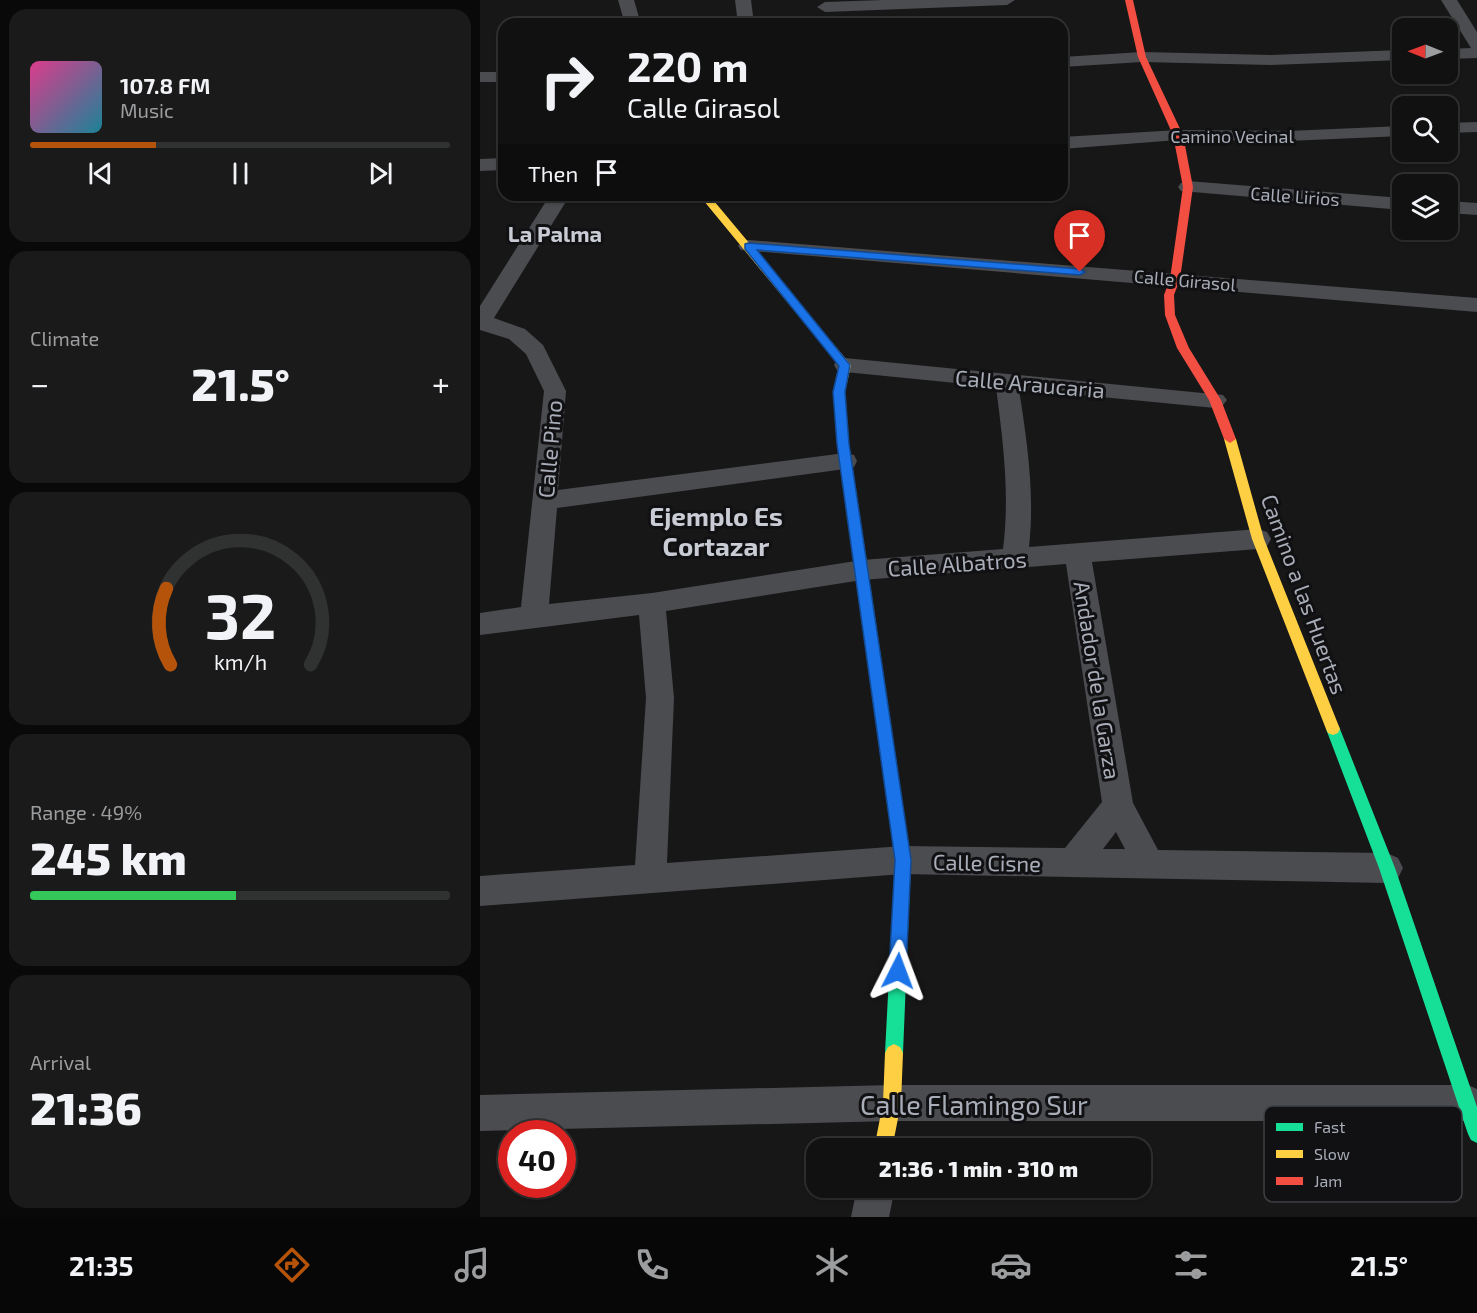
<!DOCTYPE html>
<meta charset="utf-8">
<style>
:root{--surface:#111;--page:#1a1a1a;--text:#f1f3f6;--muted:#9c9d9f;--line:#303131;--accent:#b45309}
body{margin:0;font-family:"Exo 2",sans-serif;background:var(--page);color:var(--text);height:100vh;display:flex;flex-direction:column;font-size:22px;white-space:nowrap}
*{box-sizing:border-box;margin:0}
p{font-size:20px;color:var(--muted)}
.icon{flex:none;width:33px;height:33px;fill:none;stroke:currentColor;stroke-width:2;stroke-linecap:round;stroke-linejoin:round}
.map{position:relative;flex:1;overflow:hidden}
.sheet{display:flex;flex-direction:column;gap:9px;padding:9px;background:#090909;width:480px}
.sheet>*{flex:none}
.hud{position:absolute;left:18px;top:18px;width:570px;height:183px;border-radius:18px;box-shadow:0 2px 4px #0004,0 0 0 2px var(--line);background:#111;color:var(--text);overflow:hidden}
.needle{width:39px;rotate:271deg}
.buttons{position:absolute;left:912px;top:18px;display:grid;gap:12px}
.buttons a{display:grid;place-items:center;width:66px;height:66px;border-radius:12px;background:var(--surface);box-shadow:0 2px 4px #0004,0 0 0 2px var(--line);font-size:30px}
.speed{position:absolute;left:18px;top:1120px;display:flex;gap:12px;font-size:30px;font-weight:700;text-align:center}
.speed>*{display:grid;place-content:center;width:78px;height:78px;border-radius:50%;background:var(--surface);box-shadow:0 2px 4px #0004,0 0 0 2px var(--line);line-height:1}
.speed .limit{border:9px solid #d22;background:#fff;color:#111}
.pin{position:absolute;display:grid;place-items:center;width:51px;height:51px;color:#fff;margin:-62px -26px;border-radius:50% 50% 50% 0;rotate:-45deg;box-shadow:0 0 6px #0007}
.pin .icon{rotate:45deg}
.me{position:absolute;width:66px;margin:-33px;rotate:3deg;stroke-linejoin:round;filter:drop-shadow(0 0 4px #0008)}
.turn{display:flex;align-items:center;gap:21px;height:126px;padding:0 30px;font-size:27px}
.turn .icon{width:78px;height:78px;stroke-width:2.5}
.turn b{display:block;font-size:42px;line-height:51px}
.then{display:flex;align-items:center;height:57px;padding:0 30px;background:#0003;gap:12px;font-size:22px}
.big{font-size:45px;font-weight:800;line-height:1.1}
.sheet .tile{flex:1;display:flex;flex-direction:column;justify-content:center;gap:9px;min-width:0;padding:0 21px;border-radius:18px;background:var(--page)}
.sheet .dial{align-items:center;gap:0}
.dial svg{height:156px;overflow:visible;fill:none;stroke:var(--line);stroke-width:7;stroke-linecap:round;text-anchor:middle}
.dial text{fill:var(--text);stroke:none}
.song{display:flex;align-items:center;gap:18px}
.cover{width:72px;height:72px;border-radius:9px;background:linear-gradient(135deg,hsl(330 70% 55%),hsl(190 70% 35%))}
.played{height:6px;border-radius:3px;background:linear-gradient(90deg,var(--accent) 30%,var(--line) 30%)}
.keys{display:flex;justify-content:space-around;direction:ltr}
.heat{display:flex;justify-content:space-between;align-items:center;font-size:33px;direction:ltr}
.charge{height:9px;border-radius:4px;background:linear-gradient(90deg,#34c759 49%,var(--line) 0)}
.trip{position:absolute;left:326px;top:1138px;width:345px;height:60px;border-radius:18px;background:var(--surface);box-shadow:0 2px 4px #0004,0 0 0 2px var(--line);font-weight:800;line-height:60px;text-align:center}
.dock{display:flex;height:96px;justify-content:space-around;align-items:center;background:#070707;color:var(--muted)}
.dock .icon{width:42px;height:42px}
.dock .current{color:var(--accent)}
.dock b{font-size:27px;color:var(--text)}
main{display:flex;flex:1;min-height:0}
.map>svg:first-child{display:block}
.lines{fill:none;stroke-linecap:round;stroke-linejoin:round}
.street{fill:#4b4c50;fill-rule:evenodd}
.fast{fill:#16e098;fill-rule:evenodd}
.slow{fill:#ffcf43;fill-rule:evenodd}
.jam{fill:#f24e42;fill-rule:evenodd}
.route{fill:#1a73e8;stroke:#114b97;stroke-width:1.5}
.labels{text-anchor:middle;dominant-baseline:central;stroke-width:6;stroke-linejoin:round;paint-order:stroke}
.far-street-label{font-size:18px;fill:#a8adb8;stroke:#111113}
.far-quarter-label{font-size:22px;font-weight:bold;fill:#c9ccd4;stroke:#111113}
.street-label{font-size:22px;fill:#a8adb8;stroke:#111113}
.quarter-label{font-size:26px;font-weight:bold;fill:#c9ccd4;stroke:#111113}
.near-street-label{font-size:27px;fill:#a8adb8;stroke:#111113}
.key{fill:#111113;stroke:#3e4045;stroke-width:1.5}
.key-label{font-size:16px;fill:#a8adb8}
</style>
<main>
<section class="sheet">
<div class="tile">
<div class="song"><i class="cover"></i><div><b>107.8 FM</b><p>Music</p></div></div>
<div class="played"></div>
<div class="keys"><svg class="icon" aria-label="previous" viewBox="0 0 24 24"><path d="M18 5L8 12l10 7zM5 5v14"/></svg><svg class="icon" aria-label="pause" viewBox="0 0 24 24"><path d="M8 5v14M16 5v14"/></svg><svg class="icon" aria-label="next" viewBox="0 0 24 24"><path d="M6 5l10 7-10 7zM19 5v14"/></svg></div>
</div>
<div class="tile"><p>Climate</p>
<div class="heat"><a>−</a><b class="big">21.5°</b><a>+</a></div>
</div>
<div class="tile dial"><svg viewBox="0 0 100 80">
<path d="M14 69A42 42 0 1 1 86 69"/>
<path d="M14 69A42 42 0 0 1 12 30" stroke="#b45309"/>
<text x="50" y="56" font-size="32" font-weight="700">32</text>
<text x="50" y="72" font-size="11">km/h</text>
</svg></div>
<div class="tile"><p>Range · 49%</p><b class="big">245 km</b><div class="charge"></div></div>
<div class="tile"><p>Arrival</p><b class="big">21:36</b></div>
</section>
<div class="map">
<svg width="997" height="1217" viewBox="0 0 997 1217">
<rect width="100%" height="100%" fill="#171717"/>
<g class="lines">
<g class="street">
<polygon points="138,0 154,0 161,24 145,24"/>
<polygon points="255,0 271,0 274,24 258,24"/>
<polygon points="403,0 535,0 527,5 345,12 337,7 345,2"/>
<polygon points="961,0 977,0 997,32 997,58 968,59 968,49 991,48"/>
<polygon points="922,50 922,60 791,65 662,62 582,67 582,57 662,52 791,55"/>
<rect x="0" y="72" width="24" height="10"/>
<polygon points="997,122 997,132 968,133 968,123"/>
<polygon points="922,126 922,136 808,141 698,140 582,149 582,137 698,130 808,131"/>
<polygon points="24,158 24,170 0,171 0,159"/>
<polygon points="708,181 922,198 922,210 701,191 698,187 701,183"/>
<path d="M70,195H90L14,318L45,329L63,345L86,391L78,490L365,453L374,455L377,461L374,467L365,469L77,508L69,604L172,593L382,560L523,549C530,494 523,442 516,387L365,372L357,370L354,365L357,360L365,358L743,395L747,400L743,405L735,408L539,389C547,442 555,493 549,547L778,529L787,532L791,539L787,546L778,549L612,562L653,803L678,850L907,853L918,858L923,868L918,878L907,883L423,874L0,906V876L155,865L166,698L159,615L0,635V613L41,607L64,391L46,354L29,339L0,330V306ZM586,564L622,802L585,848L423,846L187,863L194,698L186,611L382,580ZM636,832L645,849H623Z"/>
<polygon points="968,201 997,203 997,215 968,213"/>
<polygon points="268,240 997,298 997,312 261,250 258,246 261,242"/>
<polygon points="412,1085 988,1085 997,1089 997,1117 988,1121 412,1121 0,1131 0,1095"/>
<polygon points="377,1188 415,1188 409,1217 371,1217"/>
</g>
<g class="fast">
<polygon points="389,619 394,620 396,624 431,860 423,1053 420,1059 414,1062 408,1059 405,1053 415,860 382,624 384,620"/>
<polygon points="853,723 858,725 860,729 915,868 997,1107 997,1143 991,1140 988,1134 899,868 846,729 848,725"/>
</g>
<g class="slow">
<polygon points="219,195 229,195 371,365 365,392 369,444 396,624 394,628 384,628 382,624 357,444 353,392 359,365"/>
<polygon points="750,435 756,439 784,539 860,729 858,733 853,735 848,733 846,729 772,539 744,439"/>
<polygon points="414,1044 420,1047 423,1053 421,1103 412,1149 394,1149 403,1103 405,1053 408,1047"/>
</g>
<polygon class="jam" points="645,0 653,0 666,57 703,135 713,187 700,279 694,295 695,315 709,348 741,400 756,439 750,443 744,439 729,400 697,348 685,315 684,295 690,279 703,187 693,135 658,57"/>
</g>
<polygon class="route" points="268,243 600,269 605,272 600,275 277,250 370,365 365,392 369,444 431,860 426,971 424,976 418,979 412,976 409,971 415,860 357,444 353,392 359,366 265,249 265,244"/>
<g class="labels">
<g class="far-street-label">
<text x="752" y="136">Camino Vecinal</text>
<text transform="translate(815 196) rotate(4)">Calle Lirios</text>
<text transform="translate(705 280) rotate(5)">Calle Girasol</text>
</g>
<g class="far-quarter-label">
<text x="75" y="233">La Palma</text>
</g>
<g class="street-label">
<text transform="translate(550 383) rotate(5)">Calle Araucaria</text>
<text transform="translate(69 449) rotate(-85)">Calle Pino</text>
<text transform="translate(477 563) rotate(-4)">Calle Albatros</text>
<text transform="translate(825 594) rotate(70)">Camino a las Huertas</text>
<text transform="translate(618 680) rotate(81)">Andador de la Garza</text>
<text transform="translate(507 862) rotate(1)">Calle Cisne</text>
</g>
<g class="quarter-label">
<text x="236" y="515">Ejemplo Es<tspan x="236" dy="30">Cortazar</tspan></text>
</g>
<g class="near-street-label">
<text x="494" y="1104">Calle Flamingo Sur</text>
</g>
</g>
<rect x="784" y="1106" width="198" height="96" rx="9" class="key"/>
<rect x="796" y="1123" width="27" height="8" fill="#16e098"/>
<rect x="796" y="1150" width="27" height="8" fill="#ffcf43"/>
<rect x="796" y="1177" width="27" height="8" fill="#f24e42"/>
<g class="key-label">
<text x="834" y="1133">Fast</text>
<text x="834" y="1160">Slow</text>
<text x="834" y="1187">Jam</text>
</g>
</svg>
<div class="buttons">
<a><svg class="needle" viewBox="-14 -14 28 28"><path d="M0-13l5 13h-10z" fill="#e53935"/><path d="M0 13l5-13h-10z" fill="#9c9d9f"/></svg></a>
<a><svg class="icon" aria-label="search" viewBox="0 0 24 24"><circle cx="10" cy="10" r="6"/><path d="M15 15l6 6"/></svg></a>
<a><svg class="icon" aria-label="layers" viewBox="0 0 24 24"><path d="M12 4l9 5-9 5-9-5zM3 14l9 5 9-5"/></svg></a>
</div>
<div class="speed"><div class="limit">40</div></div>
<div class="pin" style="left:600px;top:272px;background:#d93025"><svg class="icon" aria-label="arrive" viewBox="0 0 24 24"><path d="M6 21V4h12l-3 4 3 4H6"/></svg></div>
<svg class="me" style="left:418px;top:971px" viewBox="-20 -20 40 40"><path d="M0-17L14 15 0 8-14 15z" fill="#1a73e8" stroke="#fff" stroke-width="4"/></svg>
<div class="trip">21:36 · 1 min · 310 m</div>
<div class="hud">
<div class="turn"><svg class="icon" aria-label="right" viewBox="0 0 24 24"><path d="M7 20v-9h11M14 6l5 5-5 5"/></svg><div><b>220 m</b>Calle Girasol</div></div>
<div class="then">Then<svg class="icon" aria-label="arrive" viewBox="0 0 24 24"><path d="M6 21V4h12l-3 4 3 4H6"/></svg></div>
</div>
</div>
</main>
<nav class="dock">
<b>21:35</b>
<svg class="icon current" aria-label="directions" viewBox="0 0 24 24"><path d="M12 3l9 9-9 9-9-9zM9 14v-3h6M13 9l2 2-2 2"/></svg>
<svg class="icon" aria-label="music" viewBox="0 0 24 24"><path d="M9 18V5l10-2v13"/><circle cx="6" cy="18" r="3"/><circle cx="16" cy="16" r="3"/></svg>
<svg class="icon" aria-label="phone" viewBox="0 0 24 24"><path d="M5 4h4l2 5-3 2q2 4 5 5l2-3 5 2v4C11 20 4 13 5 4z"/></svg>
<svg class="icon" aria-label="climate" viewBox="0 0 24 24"><path d="M12 3v18M4 7l16 10M4 17L20 7"/></svg>
<svg class="icon" aria-label="car" viewBox="0 0 24 24"><path d="M5 17H2v-5l4-1 3-4h7l3 4 3 1v5h-3M9 17h6M6 11h13"/><circle cx="7" cy="17" r="2"/><circle cx="17" cy="17" r="2"/></svg>
<svg class="icon" aria-label="filters" viewBox="0 0 24 24"><path d="M4 7h16M4 17h16"/><circle cx="9" cy="7" r="2"/><circle cx="15" cy="17" r="2"/></svg>
<b>21.5°</b>
</nav>
